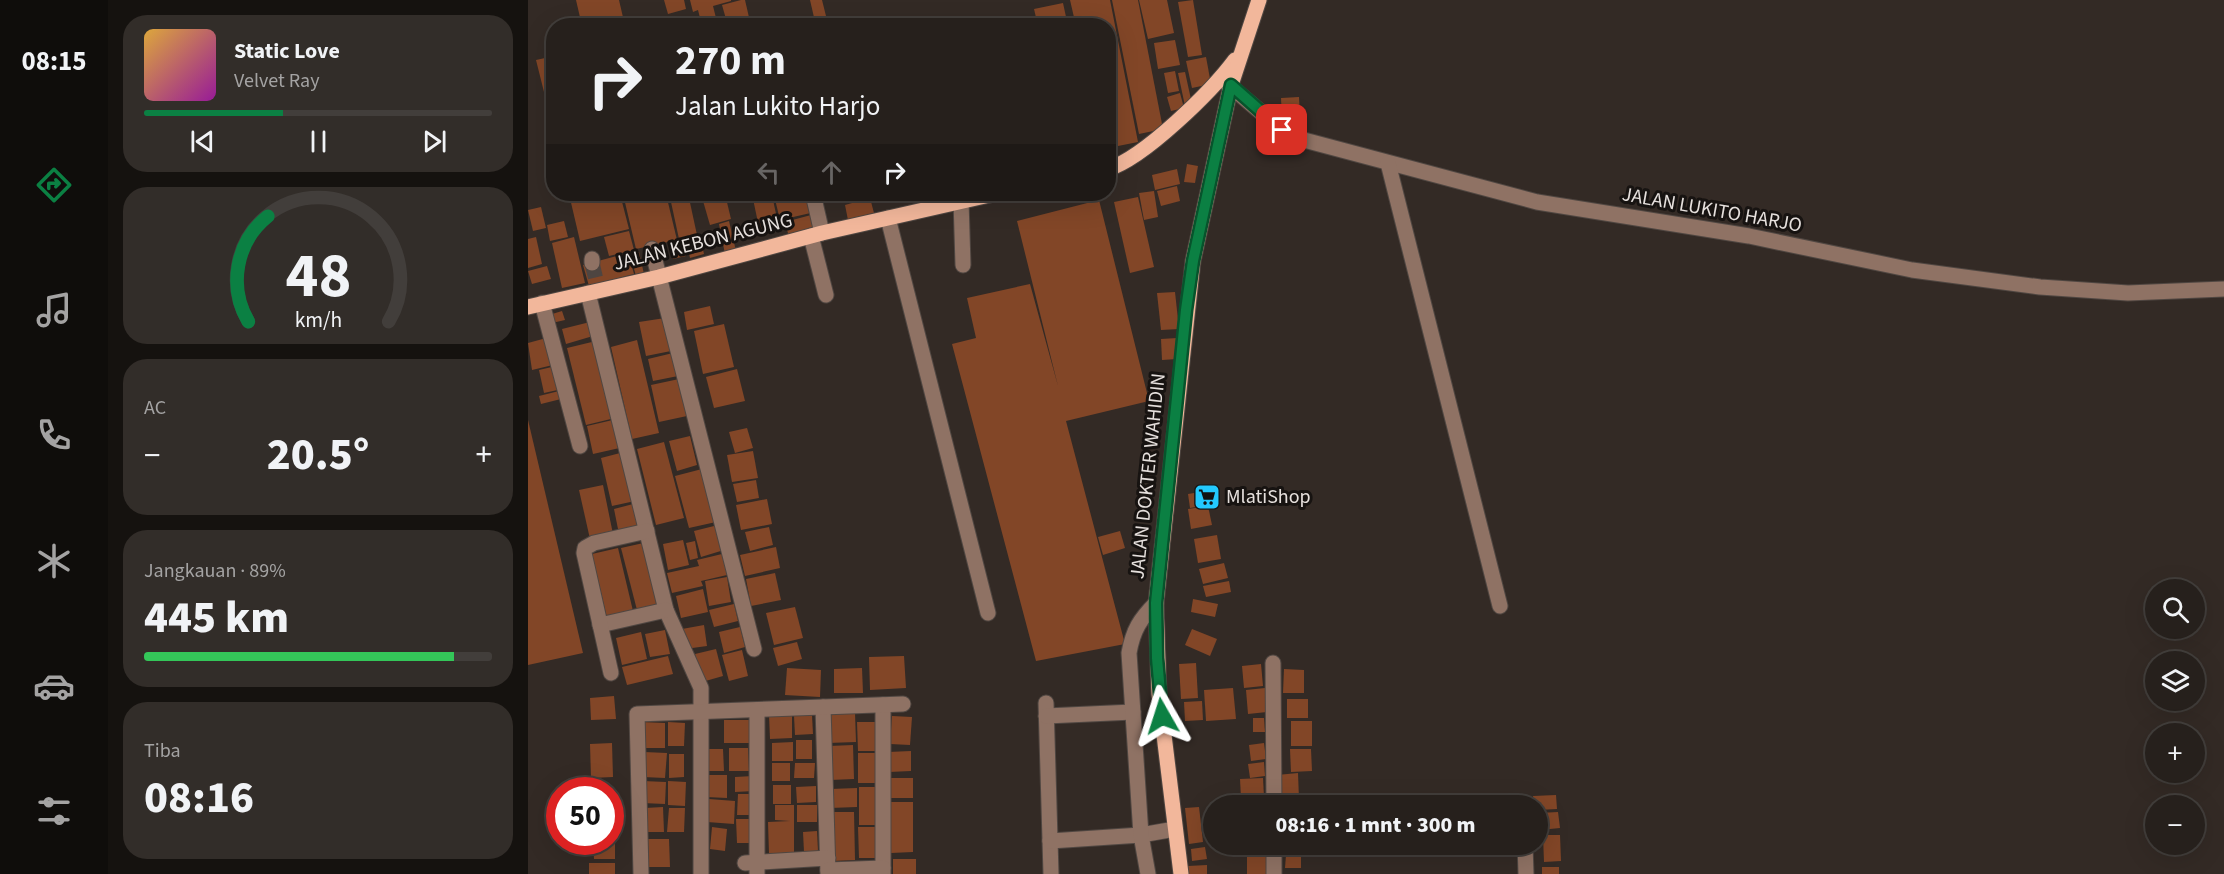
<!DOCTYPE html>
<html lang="id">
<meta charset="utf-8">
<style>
:root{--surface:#26201c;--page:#322d29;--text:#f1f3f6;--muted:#a4a3a3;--line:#423e3b;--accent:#0b8043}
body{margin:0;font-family:"Source Sans 3",sans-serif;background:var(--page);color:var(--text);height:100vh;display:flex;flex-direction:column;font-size:22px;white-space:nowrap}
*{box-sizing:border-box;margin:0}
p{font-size:20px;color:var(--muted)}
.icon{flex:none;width:33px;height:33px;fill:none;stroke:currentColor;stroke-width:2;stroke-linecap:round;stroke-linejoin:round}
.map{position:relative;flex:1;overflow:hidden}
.side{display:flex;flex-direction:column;gap:15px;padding:15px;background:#15120f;width:420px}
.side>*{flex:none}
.guide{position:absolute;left:18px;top:18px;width:570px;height:183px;border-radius:24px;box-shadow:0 6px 24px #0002,0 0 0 2px var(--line);background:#26201c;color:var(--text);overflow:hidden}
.controls{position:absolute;left:1617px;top:579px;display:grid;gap:12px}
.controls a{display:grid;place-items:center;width:60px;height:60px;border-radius:50%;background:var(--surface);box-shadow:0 6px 24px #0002,0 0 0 2px var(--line);font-size:30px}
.speed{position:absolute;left:18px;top:777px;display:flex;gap:12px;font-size:30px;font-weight:700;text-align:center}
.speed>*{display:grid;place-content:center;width:78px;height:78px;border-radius:50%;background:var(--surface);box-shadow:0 6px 24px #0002,0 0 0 2px var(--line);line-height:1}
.speed .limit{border:9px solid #d22;background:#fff;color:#111}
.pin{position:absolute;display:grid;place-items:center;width:51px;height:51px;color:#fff;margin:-26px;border-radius:12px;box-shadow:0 3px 9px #0006}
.me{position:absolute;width:66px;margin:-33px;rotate:354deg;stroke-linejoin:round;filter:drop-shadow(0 0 4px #0008)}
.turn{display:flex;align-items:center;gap:21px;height:126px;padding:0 30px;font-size:27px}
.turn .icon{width:78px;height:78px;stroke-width:2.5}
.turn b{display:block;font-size:42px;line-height:51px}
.lanes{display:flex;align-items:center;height:57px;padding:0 30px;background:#0003;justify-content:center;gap:30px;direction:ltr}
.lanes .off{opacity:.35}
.big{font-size:45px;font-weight:800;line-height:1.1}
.side .widget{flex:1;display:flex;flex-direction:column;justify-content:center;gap:9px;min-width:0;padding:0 21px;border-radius:24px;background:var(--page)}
.side .dial{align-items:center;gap:0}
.dial svg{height:156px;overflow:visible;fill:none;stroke:var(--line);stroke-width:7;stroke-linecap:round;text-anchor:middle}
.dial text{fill:var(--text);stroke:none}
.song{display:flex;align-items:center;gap:18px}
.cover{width:72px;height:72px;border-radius:9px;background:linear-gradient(135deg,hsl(40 70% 55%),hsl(300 70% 35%))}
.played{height:6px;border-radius:3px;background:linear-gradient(90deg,var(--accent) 40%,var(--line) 40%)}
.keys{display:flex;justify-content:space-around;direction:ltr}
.heat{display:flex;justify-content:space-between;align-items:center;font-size:33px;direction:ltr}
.charge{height:9px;border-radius:4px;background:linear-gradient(90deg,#34c759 89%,var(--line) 0)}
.trip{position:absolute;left:675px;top:795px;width:345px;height:60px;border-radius:30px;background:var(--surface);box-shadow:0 6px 24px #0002,0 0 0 2px var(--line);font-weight:800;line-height:60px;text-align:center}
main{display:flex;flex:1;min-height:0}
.menu{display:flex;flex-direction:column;width:108px;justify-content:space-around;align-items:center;background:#0f0d0b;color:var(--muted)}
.menu .icon{width:42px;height:42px}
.menu .selected{color:var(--accent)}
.menu b{font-size:27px;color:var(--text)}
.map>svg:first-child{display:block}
.building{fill:#824627}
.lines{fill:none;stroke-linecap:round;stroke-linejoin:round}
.minor-tunnel{stroke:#4e4541;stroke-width:15;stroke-dasharray:15 8;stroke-linecap:butt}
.minor-casing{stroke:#504742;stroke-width:17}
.major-casing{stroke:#504742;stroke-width:17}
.minor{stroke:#8f7264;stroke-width:15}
.major{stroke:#f2b79b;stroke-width:15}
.route-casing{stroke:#07532c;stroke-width:15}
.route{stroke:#0b8043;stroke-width:10}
.labels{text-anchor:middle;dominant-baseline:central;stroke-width:6;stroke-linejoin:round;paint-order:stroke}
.street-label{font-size:20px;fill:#e6e0dd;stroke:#171311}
.poi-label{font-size:20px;fill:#e6e0dd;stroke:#171311;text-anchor:start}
</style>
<main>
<nav class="menu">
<b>08:15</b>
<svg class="icon selected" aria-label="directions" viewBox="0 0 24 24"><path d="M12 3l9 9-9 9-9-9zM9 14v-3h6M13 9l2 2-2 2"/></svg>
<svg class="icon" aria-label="music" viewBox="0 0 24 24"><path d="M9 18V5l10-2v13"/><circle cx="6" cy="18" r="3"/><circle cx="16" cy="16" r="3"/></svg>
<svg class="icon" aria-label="phone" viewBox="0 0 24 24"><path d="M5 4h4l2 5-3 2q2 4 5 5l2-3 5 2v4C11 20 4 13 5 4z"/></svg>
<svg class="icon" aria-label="climate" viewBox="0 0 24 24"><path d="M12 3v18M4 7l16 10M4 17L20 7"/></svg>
<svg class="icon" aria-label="car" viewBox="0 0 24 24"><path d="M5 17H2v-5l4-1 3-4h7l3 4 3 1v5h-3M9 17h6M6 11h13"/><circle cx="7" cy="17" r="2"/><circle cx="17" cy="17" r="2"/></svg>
<svg class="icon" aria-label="filters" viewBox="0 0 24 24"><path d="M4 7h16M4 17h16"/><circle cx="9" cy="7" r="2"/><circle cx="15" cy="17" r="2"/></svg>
</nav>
<section class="side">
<div class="widget">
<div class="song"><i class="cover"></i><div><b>Static Love</b><p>Velvet Ray</p></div></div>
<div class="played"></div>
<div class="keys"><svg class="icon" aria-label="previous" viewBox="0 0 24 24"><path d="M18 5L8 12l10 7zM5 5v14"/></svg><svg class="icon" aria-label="pause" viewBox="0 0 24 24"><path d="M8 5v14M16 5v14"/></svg><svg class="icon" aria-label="next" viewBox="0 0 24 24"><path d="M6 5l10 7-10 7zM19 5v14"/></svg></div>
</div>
<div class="widget dial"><svg viewBox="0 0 100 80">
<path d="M14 69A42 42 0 1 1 86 69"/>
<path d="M14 69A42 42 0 0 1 24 15" stroke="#0b8043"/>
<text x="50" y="56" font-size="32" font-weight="700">48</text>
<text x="50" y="72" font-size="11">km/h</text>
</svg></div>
<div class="widget"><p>AC</p>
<div class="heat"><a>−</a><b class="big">20.5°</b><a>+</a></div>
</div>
<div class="widget"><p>Jangkauan · 89%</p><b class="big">445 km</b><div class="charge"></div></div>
<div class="widget"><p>Tiba</p><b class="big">08:16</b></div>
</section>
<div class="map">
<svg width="1696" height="874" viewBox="0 0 1696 874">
<rect width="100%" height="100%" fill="#332a25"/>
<g class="building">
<polygon points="48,0 91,0 97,26 54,26"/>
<polygon points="136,0 156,0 158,9 140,14"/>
<polygon points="162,0 203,0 203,1 185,6 190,26 174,26 170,10 165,12"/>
<polygon points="213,0 217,0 223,26 200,26 194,5"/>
<polygon points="282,0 294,0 300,24 288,26"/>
<polygon points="542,0 582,0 610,142 580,148 580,26 548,26"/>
<polygon points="584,0 610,0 635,129 611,134"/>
<polygon points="611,0 639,0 646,33 620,39"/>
<polygon points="665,0 674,55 660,57 650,2"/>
<polygon points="535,3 540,26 510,26 506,9"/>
<polygon points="647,40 652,65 630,69 626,43"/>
<polygon points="26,56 26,128 25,128 8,60"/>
<polygon points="678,57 683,84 664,88 658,61"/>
<polygon points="647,71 651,91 640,93 636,73"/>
<polygon points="657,72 664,104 657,106 650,73"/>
<polygon points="652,93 656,108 643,111 639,97"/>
<polygon points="771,97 772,117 754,118 753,98"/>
<polygon points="659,164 670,166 667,183 656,182"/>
<polygon points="649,169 652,184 627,190 624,175"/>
<polygon points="649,186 652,201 633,206 629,191"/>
<polygon points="626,191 630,217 616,220 611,193"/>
<polygon points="41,194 92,194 101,229 52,241"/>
<polygon points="95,194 138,194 149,240 108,249"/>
<polygon points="173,194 197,194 203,219 182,225"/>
<polygon points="254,194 282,194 287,212 252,220 246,195"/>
<polygon points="286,194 313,194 314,197 288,202"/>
<polygon points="317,194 345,194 319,201"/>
<polygon points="244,195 251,228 232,232 225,199"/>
<polygon points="610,197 626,267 602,273 586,202"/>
<polygon points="161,198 169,235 151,239 143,202"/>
<polygon points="342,198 346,213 320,220 317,205"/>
<polygon points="571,200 621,401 538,421 597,644 508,661 424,344 448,338 439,298 502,284 530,386 489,221"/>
<polygon points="13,207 18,228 5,231 0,210"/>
<polygon points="283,215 287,230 261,237 257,222"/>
<polygon points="36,221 40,237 22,241 19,225"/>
<polygon points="201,221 208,251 197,254 191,224"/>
<polygon points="101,231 106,250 81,256 76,237"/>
<polygon points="172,236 176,254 162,258 158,240"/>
<polygon points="8,237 14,264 0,268 0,239"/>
<polygon points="46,237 57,283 34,288 24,243"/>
<polygon points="155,242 158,256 145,259 141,245"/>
<polygon points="111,252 116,274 108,276 102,254"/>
<polygon points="100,253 106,274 61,286 55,265"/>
<polygon points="19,266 23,279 4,284 0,271"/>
<polygon points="647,292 651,329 633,330 629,293"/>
<polygon points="182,306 186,324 159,330 156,312"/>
<polygon points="34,311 37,320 24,323 21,315"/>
<polygon points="137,318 143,351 118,356 111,322"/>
<polygon points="62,322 65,336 38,344 34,329"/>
<polygon points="196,324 206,367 175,374 166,331"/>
<polygon points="22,337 29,364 4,370 0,343"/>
<polygon points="649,338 649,359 634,360 633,339"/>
<polygon points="109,340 131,433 104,439 83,347"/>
<polygon points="68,341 87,418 58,425 39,348"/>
<polygon points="145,353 150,376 125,381 120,359"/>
<polygon points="28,366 34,389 16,393 11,370"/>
<polygon points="209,369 217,401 186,408 178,377"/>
<polygon points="151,379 159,416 131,422 123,385"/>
<polygon points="31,391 33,399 13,404 11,396"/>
<polygon points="89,419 96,447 65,454 59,426"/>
<polygon points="0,420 55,653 0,665"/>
<polygon points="219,428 225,448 207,453 201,432"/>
<polygon points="162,436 169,465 149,471 141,441"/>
<polygon points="136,442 156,518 128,525 109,449"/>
<polygon points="225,451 230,478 204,482 199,455"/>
<polygon points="96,452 107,501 84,506 73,458"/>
<polygon points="174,469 188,522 161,528 147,476"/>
<polygon points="228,480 231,498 209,502 205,484"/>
<polygon points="75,485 85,534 62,539 51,490"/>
<polygon points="678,491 680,505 662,508 660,494"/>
<polygon points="239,499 244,524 213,530 208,505"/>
<polygon points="109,503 115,529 91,534 86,509"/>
<polygon points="680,506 684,525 663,529 660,509"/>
<polygon points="190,525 196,550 173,557 166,531"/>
<polygon points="241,527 245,545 222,551 217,532"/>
<polygon points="592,531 597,548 575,555 570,537"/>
<polygon points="689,535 693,559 670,563 666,539"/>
<polygon points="155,540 161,565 140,570 135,544"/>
<polygon points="167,541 170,558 162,560 158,543"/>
<polygon points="120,542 132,605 109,610 93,548"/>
<polygon points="248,547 252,568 217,576 212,555"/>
<polygon points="90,548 105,611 79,618 64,554"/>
<polygon points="194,554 199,575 173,581 175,586 144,593 139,573 171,566 169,560"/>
<polygon points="696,563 700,578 675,584 671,569"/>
<polygon points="247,573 253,600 223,606 218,579"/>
<polygon points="199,577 203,602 181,606 177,581"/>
<polygon points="701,581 703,592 678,597 675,586"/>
<polygon points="175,589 180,612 153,618 148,596"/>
<polygon points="665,599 690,604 687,617 663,612"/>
<polygon points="206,604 210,621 186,627 181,610"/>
<polygon points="267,607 275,638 246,645 238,613"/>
<polygon points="176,625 179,646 157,649 154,629"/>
<polygon points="212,627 217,647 196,653 191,632"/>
<polygon points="664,629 689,639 682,656 657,645"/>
<polygon points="137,630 142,654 122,657 117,634"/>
<polygon points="113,632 119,659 94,665 88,638"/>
<polygon points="269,642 274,659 250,666 245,648"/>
<polygon points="188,649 195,676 174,682 167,654"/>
<polygon points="214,650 220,676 201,681 194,655"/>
<polygon points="140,656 145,674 99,685 94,667"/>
<polygon points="376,656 378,688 342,690 341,657"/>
<polygon points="668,663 670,698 653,699 651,664"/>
<polygon points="733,664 735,686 716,688 714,666"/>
<polygon points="259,668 293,670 292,697 257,695"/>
<polygon points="334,668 335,693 306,693 306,669"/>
<polygon points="756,669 776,670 776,693 755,693"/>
<polygon points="705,688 708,719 678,721 676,690"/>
<polygon points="737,688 739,712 720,714 718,690"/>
<polygon points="86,696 88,719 63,720 62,698"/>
<rect x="759" y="699" width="21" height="19"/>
<polygon points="674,701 675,720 657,721 656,702"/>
<polygon points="327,713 328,742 300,743 299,714"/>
<polygon points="241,715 264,715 264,738 242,739"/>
<polygon points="284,715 285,734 267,735 266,716"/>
<polygon points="364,716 384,717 382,745 362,744"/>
<polygon points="725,718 736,718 737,732 725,732"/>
<rect x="196" y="720" width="29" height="23"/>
<rect x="763" y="721" width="21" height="25"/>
<polygon points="113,722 137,723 137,748 113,748"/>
<polygon points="140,722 157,723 156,746 140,746"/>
<polygon points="329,722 350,722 351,751 330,751"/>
<rect x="268" y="740" width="16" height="19"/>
<polygon points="265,742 265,761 244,761 244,743"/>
<polygon points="84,743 85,777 63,778 62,744"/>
<polygon points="736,743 738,759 723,761 721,745"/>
<polygon points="325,745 326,779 302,780 301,746"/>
<polygon points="201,748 220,748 221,771 201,771"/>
<polygon points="177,749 195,749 196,771 177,771"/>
<polygon points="762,749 783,749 784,771 763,772"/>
<polygon points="383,751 383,771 361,772 360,752"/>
<polygon points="116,752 139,753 137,778 115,777"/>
<polygon points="330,753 349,753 350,783 330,783"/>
<polygon points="141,754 156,754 156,777 141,778"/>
<polygon points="736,762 737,776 722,778 720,764"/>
<rect x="244" y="763" width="18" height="18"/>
<polygon points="267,763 287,763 286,778 266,778"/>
<polygon points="770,773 771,799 750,800 749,775"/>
<polygon points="178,775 199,775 199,798 178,797"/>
<polygon points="225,776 226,791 207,792 207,777"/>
<rect x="362" y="778" width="23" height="20"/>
<polygon points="735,778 736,797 713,798 712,779"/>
<polygon points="115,781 138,782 137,804 114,803"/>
<polygon points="140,781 158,782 157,806 140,805"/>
<rect x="245" y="785" width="18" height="19"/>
<polygon points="288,786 288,802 269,803 268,787"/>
<polygon points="331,787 349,787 350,825 331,825"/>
<polygon points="329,788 329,807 302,808 302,789"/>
<polygon points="210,794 227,794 226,815 209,815"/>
<polygon points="1028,795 1029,809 1010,810 1010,806 1006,806 1005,796"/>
<polygon points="181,799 207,801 206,824 179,822"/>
<polygon points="363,802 385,802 385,852 363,853"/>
<polygon points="247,805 266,805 266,852 241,854 240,822 262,821 247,820"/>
<rect x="269" y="805" width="20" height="17"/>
<polygon points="135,807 136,832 118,832 117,808"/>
<polygon points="671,807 675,842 661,844 657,808"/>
<polygon points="141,808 157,808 156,832 139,832"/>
<polygon points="303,812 326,812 327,860 304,861"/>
<polygon points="1030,812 1032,828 1012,830 1011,813"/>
<polygon points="208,819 224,819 225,843 209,843"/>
<polygon points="184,827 199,829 197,851 182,849"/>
<polygon points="330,827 348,827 349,858 331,858"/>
<polygon points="289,831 290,851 276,852 275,832"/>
<polygon points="1015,835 1032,835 1033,861 1016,862"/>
<polygon points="82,838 87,838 87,859 66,859 65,842 82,842"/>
<polygon points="120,839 141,839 142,867 121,867"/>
<polygon points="719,844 738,845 738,874 719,874"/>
<rect x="753" y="844" width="22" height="9"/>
<polygon points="677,847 679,859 664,861 663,849"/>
<polygon points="758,855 773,855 773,868 757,868"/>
<rect x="365" y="859" width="23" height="15"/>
<rect x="61" y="863" width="26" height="11"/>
<polygon points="679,865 679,874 661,874 660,866"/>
<rect x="1014" y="867" width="17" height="7"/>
</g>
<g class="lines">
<polyline class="minor-tunnel" points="64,263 69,284"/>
<g class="minor-casing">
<g id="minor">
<polyline points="695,80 761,136 1009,202 1221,236 1384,270 1512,287 1600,293 1696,289"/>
<polyline points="860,163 972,606"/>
<polyline points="285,194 294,233"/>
<polyline points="433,200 435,265"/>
<polyline points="360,218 460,613"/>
<polyline points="283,236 298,295"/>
<polyline points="124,249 226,649"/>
<polyline points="64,259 64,263"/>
<polyline points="60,293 138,610 173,688 173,874"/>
<polyline points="14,303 52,446"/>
<polyline points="72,625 138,610"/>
<polyline points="745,663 746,806"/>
<polyline points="83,673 56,553 57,548 66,543 119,531"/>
<polyline points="518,703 523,874"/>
<polyline points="355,705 355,874"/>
<polyline points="295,707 300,874"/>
<polyline points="518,716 605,712"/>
<polyline points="522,841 613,835 647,829"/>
<polyline points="746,844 746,874"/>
<polyline points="997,844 998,874"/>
<polyline points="217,863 300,858"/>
<polyline points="300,870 355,868"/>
<polyline points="113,874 109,714 375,704"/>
<polyline points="229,874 229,710"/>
<path d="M620,874L613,835L601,653C605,630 612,619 628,603"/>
</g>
</g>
<g class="major-casing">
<g id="major">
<path d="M580,169C616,158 684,91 707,60"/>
<polyline points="0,307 131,277 294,233 466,194"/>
<polyline points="653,874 631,694 628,603 665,261 703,85 731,0"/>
</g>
</g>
<use href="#minor" class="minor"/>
<use href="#major" class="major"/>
</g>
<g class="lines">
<g class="route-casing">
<polyline id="route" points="634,716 629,658 628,603 658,310 665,261 703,85 754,130"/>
</g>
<use href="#route" class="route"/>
</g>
<defs>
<g id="supermarket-square" transform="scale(1.35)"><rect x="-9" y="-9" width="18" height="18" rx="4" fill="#23c9fe" stroke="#171311"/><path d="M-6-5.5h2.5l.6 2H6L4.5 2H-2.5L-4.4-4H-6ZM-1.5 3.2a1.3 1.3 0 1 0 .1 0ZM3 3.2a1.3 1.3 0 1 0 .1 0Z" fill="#111"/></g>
</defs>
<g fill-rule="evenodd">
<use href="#supermarket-square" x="679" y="497"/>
</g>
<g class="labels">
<g class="street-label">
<text transform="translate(1184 210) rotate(10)">JALAN LUKITO HARJO</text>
<text transform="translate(175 242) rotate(-14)">JALAN KEBON AGUNG</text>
<text transform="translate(620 476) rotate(-84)">JALAN DOKTER WAHIDIN</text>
</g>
<g class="poi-label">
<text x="698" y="497">MlatiShop</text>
</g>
</g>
</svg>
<div class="controls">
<a><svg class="icon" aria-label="search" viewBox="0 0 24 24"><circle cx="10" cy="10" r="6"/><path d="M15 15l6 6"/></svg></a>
<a><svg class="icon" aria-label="layers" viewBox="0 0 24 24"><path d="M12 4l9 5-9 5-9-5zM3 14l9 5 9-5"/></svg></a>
<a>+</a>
<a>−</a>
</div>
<div class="speed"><div class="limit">50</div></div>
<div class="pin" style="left:754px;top:130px;background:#d93025"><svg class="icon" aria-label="arrive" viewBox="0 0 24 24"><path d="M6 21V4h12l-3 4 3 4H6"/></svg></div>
<svg class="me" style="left:634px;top:716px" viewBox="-20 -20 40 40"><path d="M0-17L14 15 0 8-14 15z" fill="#0b8043" stroke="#fff" stroke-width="4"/></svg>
<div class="trip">08:16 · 1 mnt · 300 m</div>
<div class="guide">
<div class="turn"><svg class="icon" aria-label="right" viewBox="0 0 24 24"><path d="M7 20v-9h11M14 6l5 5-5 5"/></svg><div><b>270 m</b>Jalan Lukito Harjo</div></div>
<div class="lanes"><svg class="icon off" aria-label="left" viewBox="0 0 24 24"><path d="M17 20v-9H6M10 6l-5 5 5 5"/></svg><svg class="icon off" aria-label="ahead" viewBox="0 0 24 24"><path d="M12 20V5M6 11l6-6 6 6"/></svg><svg class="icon" aria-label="right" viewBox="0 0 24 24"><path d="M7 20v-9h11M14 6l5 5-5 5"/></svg></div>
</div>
</div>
</main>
